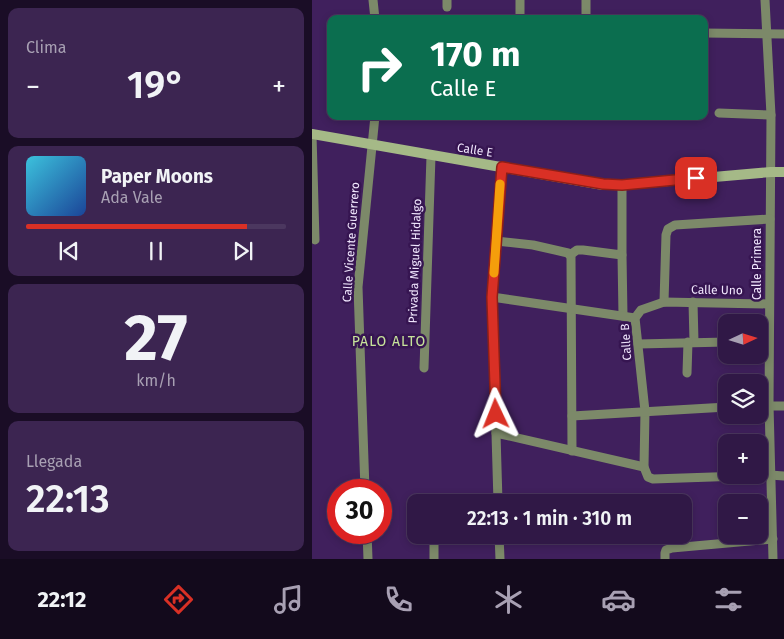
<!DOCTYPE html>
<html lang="es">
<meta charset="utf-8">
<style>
:root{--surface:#301846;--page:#3c2551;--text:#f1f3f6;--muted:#a8a0b3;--line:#4b375f;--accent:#d93025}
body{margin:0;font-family:"Fira Sans",sans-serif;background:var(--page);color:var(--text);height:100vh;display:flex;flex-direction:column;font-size:19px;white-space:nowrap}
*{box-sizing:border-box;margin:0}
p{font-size:16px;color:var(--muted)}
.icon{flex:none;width:28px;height:28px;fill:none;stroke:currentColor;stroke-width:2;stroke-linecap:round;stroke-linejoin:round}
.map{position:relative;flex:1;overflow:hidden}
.sheet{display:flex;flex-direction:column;gap:8px;padding:8px;background:#1a0d26;width:312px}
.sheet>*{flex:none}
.banner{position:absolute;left:15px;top:15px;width:381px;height:105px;border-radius:10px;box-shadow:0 2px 8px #0003,0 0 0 1px var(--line);background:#0b6e4f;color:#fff;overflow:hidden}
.needle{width:32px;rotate:86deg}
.fabs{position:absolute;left:406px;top:314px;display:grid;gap:10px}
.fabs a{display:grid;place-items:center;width:50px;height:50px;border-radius:10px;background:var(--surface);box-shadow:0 2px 8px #0003,0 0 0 1px var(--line);font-size:25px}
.speed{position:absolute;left:15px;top:479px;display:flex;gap:10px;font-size:25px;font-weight:700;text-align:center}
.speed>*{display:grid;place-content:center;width:65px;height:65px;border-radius:50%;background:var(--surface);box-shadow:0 2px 8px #0003,0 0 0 1px var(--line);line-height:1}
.speed .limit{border:8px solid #d22;background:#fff;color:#111}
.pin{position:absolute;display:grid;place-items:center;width:42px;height:42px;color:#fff;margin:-21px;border-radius:10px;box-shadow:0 2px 8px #0006}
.me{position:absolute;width:55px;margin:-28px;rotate:358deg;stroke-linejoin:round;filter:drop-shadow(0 0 4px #0008)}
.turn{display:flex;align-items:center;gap:18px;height:105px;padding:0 20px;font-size:22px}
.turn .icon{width:65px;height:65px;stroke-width:2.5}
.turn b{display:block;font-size:35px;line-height:42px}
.big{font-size:38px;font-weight:600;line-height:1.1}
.sheet .widget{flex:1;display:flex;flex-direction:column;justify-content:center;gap:8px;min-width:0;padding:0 18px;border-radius:10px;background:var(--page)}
.sheet .dial{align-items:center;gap:0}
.dial b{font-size:65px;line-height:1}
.song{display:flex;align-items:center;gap:15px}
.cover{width:60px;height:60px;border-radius:8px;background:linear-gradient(135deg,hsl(190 70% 55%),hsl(220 70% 35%))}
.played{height:5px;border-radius:2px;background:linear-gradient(90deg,var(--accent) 85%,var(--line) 85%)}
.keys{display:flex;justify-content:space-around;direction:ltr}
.heat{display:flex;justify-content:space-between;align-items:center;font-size:28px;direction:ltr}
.trip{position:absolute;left:95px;top:494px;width:285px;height:50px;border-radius:10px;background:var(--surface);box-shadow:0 2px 8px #0003,0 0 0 1px var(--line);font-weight:600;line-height:50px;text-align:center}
.dock{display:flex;height:80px;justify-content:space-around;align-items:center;background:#130a1c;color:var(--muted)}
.dock .icon{width:35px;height:35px}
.dock .active{color:var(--accent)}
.dock b{font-size:22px;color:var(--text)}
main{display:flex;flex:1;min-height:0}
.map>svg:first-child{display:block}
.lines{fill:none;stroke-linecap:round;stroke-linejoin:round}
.minor{stroke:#7c8969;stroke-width:9}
.secondary{stroke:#a5b987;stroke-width:10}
.route-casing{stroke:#8d1f18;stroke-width:12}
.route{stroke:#d93025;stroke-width:9}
.slow{stroke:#f59e0b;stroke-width:9}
.labels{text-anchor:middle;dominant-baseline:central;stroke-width:5;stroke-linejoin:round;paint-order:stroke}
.street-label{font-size:12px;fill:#f0e6fd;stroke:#361551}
.neighbourhood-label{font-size:14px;letter-spacing:1px;fill:#c7e49b;stroke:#361551}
</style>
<main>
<section class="sheet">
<div class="widget"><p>Clima</p>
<div class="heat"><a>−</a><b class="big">19°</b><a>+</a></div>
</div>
<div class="widget">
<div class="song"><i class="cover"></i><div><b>Paper Moons</b><p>Ada Vale</p></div></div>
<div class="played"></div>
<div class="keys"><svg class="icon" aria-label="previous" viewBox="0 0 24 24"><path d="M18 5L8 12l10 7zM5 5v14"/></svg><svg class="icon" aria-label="pause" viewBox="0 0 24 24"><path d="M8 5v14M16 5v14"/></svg><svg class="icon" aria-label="next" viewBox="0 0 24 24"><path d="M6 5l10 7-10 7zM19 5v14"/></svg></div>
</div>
<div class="widget dial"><b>27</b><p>km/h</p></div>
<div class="widget"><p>Llegada</p><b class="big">22:13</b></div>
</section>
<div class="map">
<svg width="472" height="559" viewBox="0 0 472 559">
<rect width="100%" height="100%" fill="#40205d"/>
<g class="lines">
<g class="minor">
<polyline points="61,0 63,19"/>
<polyline points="135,0 135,7"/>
<polyline points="208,0 208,19"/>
<polyline points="274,0 274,19"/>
<polyline points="453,0 459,115 457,405 461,559"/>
<polyline points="392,33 472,34"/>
<polyline points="407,113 459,115"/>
<polyline points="0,135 3,240"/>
<polyline points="184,241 221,245 256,253 259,257 260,451"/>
<polyline points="258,255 265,250 271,250 310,255 310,185"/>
<polyline points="310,255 311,316"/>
<polyline points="180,297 323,318"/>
<polyline points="352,302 354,235 356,229 363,225 458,219"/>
<polyline points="381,302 382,342"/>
<polyline points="457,304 352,302 329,310 323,318 333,411 332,467 336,477 341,479 458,475 472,476"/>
<polyline points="326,344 415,342"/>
<polyline points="112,368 119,156"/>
<polyline points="375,373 376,342"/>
<polyline points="448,406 472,406"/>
<polyline points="260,416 415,407"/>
<polyline points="184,433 332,467"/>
<polyline points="53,490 46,287 63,116"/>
<polyline points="186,502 180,297 190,167"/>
<polyline points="55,532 56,559"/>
<polyline points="122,535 122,559"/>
<polyline points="187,535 188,559"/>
<polyline points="315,535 333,538"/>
<polyline points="353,559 353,553 354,550 360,548 461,539"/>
</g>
<polyline class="secondary" points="0,134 291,185 310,185 459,172 472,172"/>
</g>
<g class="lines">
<g class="route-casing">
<polyline id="route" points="184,414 180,297 190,167 291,184 310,185 384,178"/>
</g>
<use href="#route" class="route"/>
<polyline class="slow" points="182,273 188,184"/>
</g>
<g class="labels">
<g class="street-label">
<text transform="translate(163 150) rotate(9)">Calle E</text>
<text transform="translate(39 242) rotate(-86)">Calle Vicente Guerrero</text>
<text transform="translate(103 261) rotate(-88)">Privada Miguel Hidalgo</text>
<text transform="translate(445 264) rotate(-90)">Calle Primera</text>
<text transform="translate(405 290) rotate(1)">Calle Uno</text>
<text transform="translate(314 342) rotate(-94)">Calle B</text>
</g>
<g class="neighbourhood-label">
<text x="77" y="341">PALO ALTO</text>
</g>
</g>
</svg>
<div class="fabs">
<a><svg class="needle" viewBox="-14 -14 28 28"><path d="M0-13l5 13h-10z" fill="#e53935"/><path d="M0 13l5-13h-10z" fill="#a8a0b3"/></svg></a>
<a><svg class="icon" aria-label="layers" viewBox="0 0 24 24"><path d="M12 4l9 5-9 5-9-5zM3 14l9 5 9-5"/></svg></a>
<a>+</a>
<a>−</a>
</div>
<div class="speed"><div class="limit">30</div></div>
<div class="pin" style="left:384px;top:178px;background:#d93025"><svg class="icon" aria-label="arrive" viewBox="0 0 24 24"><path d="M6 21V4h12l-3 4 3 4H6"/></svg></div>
<svg class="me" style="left:184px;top:414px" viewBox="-20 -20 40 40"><path d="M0-17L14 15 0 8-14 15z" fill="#d93025" stroke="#fff" stroke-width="4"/></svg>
<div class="trip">22:13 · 1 min · 310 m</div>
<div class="banner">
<div class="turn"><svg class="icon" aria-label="right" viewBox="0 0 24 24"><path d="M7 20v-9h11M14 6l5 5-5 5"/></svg><div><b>170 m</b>Calle E</div></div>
</div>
</div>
</main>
<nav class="dock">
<b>22:12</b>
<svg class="icon active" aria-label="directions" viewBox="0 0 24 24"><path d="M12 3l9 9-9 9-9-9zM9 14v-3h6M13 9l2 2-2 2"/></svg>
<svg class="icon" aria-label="music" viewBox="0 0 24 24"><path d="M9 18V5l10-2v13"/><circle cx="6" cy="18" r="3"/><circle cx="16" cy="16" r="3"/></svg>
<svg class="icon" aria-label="phone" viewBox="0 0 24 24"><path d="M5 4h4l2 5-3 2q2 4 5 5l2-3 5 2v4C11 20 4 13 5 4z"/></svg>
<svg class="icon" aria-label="climate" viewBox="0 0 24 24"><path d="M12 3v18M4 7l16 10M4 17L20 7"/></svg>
<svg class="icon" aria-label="car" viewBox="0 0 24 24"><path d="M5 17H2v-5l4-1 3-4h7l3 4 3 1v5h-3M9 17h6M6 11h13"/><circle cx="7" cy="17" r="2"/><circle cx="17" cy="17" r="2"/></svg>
<svg class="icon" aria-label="filters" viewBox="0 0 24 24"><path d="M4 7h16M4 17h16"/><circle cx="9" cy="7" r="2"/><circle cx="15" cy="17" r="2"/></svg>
</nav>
